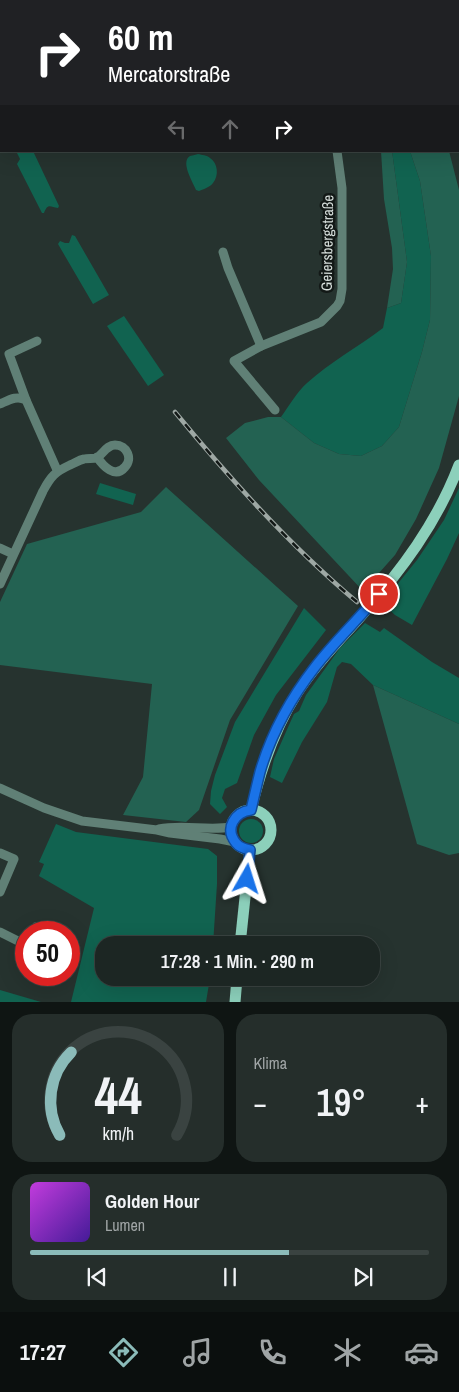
<!DOCTYPE html>
<html lang="de">
<meta charset="utf-8">
<style>
:root{--surface:#1c2623;--page:#252e2b;--text:#f1f3f6;--muted:#a0a5a6;--line:#3a4341;--accent:#8bbbb9}
body{margin:0;font-family:"Archivo Narrow",sans-serif;background:var(--page);color:var(--text);height:100vh;display:flex;flex-direction:column;font-size:19px;white-space:nowrap}
*{box-sizing:border-box;margin:0}
p{font-size:16px;color:var(--muted)}
.icon{flex:none;width:28px;height:28px;fill:none;stroke:currentColor;stroke-width:2;stroke-linecap:round;stroke-linejoin:round}
.map{position:relative;height:1002px;overflow:hidden}
.side{display:flex;flex-direction:column;gap:12px;padding:12px;background:#0f1513;flex:1}
.side>*{flex:none}
.guide{position:absolute;left:0px;top:0px;width:460px;height:152px;box-shadow:0 5px 20px #0002,0 0 0 1px var(--line);background:#202124;color:#fff;overflow:hidden}
.speed{position:absolute;left:15px;top:921px;display:flex;gap:10px;font-size:25px;font-weight:700;text-align:center}
.speed>*{display:grid;place-content:center;width:65px;height:65px;border-radius:50%;background:var(--surface);box-shadow:0 5px 20px #0002,0 0 0 1px var(--line);line-height:1}
.speed .limit{border:8px solid #d22;background:#fff;color:#111}
.pin{position:absolute;display:grid;place-items:center;width:42px;height:42px;color:#fff;margin:-21px;border:2px solid #fff;border-radius:50%;box-shadow:0 1px 5px #0007}
.me{position:absolute;width:55px;margin:-28px;rotate:6deg;stroke-linejoin:round;filter:drop-shadow(0 0 4px #0008)}
.turn{display:flex;align-items:center;gap:18px;height:105px;padding:0 25px;font-size:22px}
.turn .icon{width:65px;height:65px;stroke-width:2.5}
.turn b{display:block;font-size:35px;line-height:42px}
.lanes{display:flex;align-items:center;height:48px;padding:0 25px;background:#0003;justify-content:center;gap:25px;direction:ltr}
.lanes .off{opacity:.35}
.big{font-size:38px;font-weight:600;line-height:1.1}
.side .widget{flex:1;display:flex;flex-direction:column;justify-content:center;gap:8px;min-width:0;padding:0 18px;border-radius:20px;background:var(--page)}
.side .dial{align-items:center;gap:0}
.dial svg{height:130px;overflow:visible;fill:none;stroke:var(--line);stroke-width:7;stroke-linecap:round;text-anchor:middle}
.dial text{fill:var(--text);stroke:none}
.song{display:flex;align-items:center;gap:15px}
.cover{width:60px;height:60px;border-radius:8px;background:linear-gradient(135deg,hsl(290 70% 55%),hsl(260 70% 35%))}
.played{height:5px;border-radius:2px;background:linear-gradient(90deg,var(--accent) 65%,var(--line) 65%)}
.keys{display:flex;justify-content:space-around;direction:ltr}
.heat{display:flex;justify-content:space-between;align-items:center;font-size:28px;direction:ltr}
.side .tiles{flex:1;display:grid;gap:12px;grid-template-columns:1fr 1fr}
.widget:last-child{grid-column:span 2}
.trip{position:absolute;left:95px;top:936px;width:285px;height:50px;border-radius:20px;background:var(--surface);box-shadow:0 5px 20px #0002,0 0 0 1px var(--line);font-weight:600;line-height:50px;text-align:center}
.tabs{display:flex;height:80px;justify-content:space-around;align-items:center;background:#0b0f0e;color:var(--muted)}
.tabs .icon{width:35px;height:35px}
.tabs .on{color:var(--accent)}
.tabs b{font-size:22px;color:var(--text)}
.map>svg:first-child{display:block}
.green{fill:#116350}
.forest{fill:#236252}
.lines{fill:none;stroke-linecap:round;stroke-linejoin:round}
.minor{stroke:#608076;stroke-width:9}
.major{stroke:#8cd0bb;stroke-width:11}
.rail-casing{stroke:#9ea8a4;stroke-width:4.5}
.rail{stroke:#131917;stroke-width:2.5;stroke-dasharray:8;stroke-linecap:butt}
.route-casing{stroke:#114b97;stroke-width:12}
.route{stroke:#1a73e8;stroke-width:9}
.labels{text-anchor:middle;dominant-baseline:central;stroke-width:5;stroke-linejoin:round;paint-order:stroke}
.street-label{font-size:15px;fill:#d6dedb;stroke:#131917}
</style>
<div class="map">
<svg width="459" height="1002" viewBox="0 0 459 1002">
<rect width="100%" height="100%" fill="#26332f"/>
<g class="green">
<path d="M16,151H33L59,206L58,208C50,207 48,203 44,213H42L17,164L20,159Z"/>
<path d="M392,151H410L420,181L431,256L430,320L422,352L399,427L382,446L361,456L339,454L314,443L281,417C289,406 297,392 307,383C330,362 358,347 383,328L387,308L401,303L407,262Z"/>
<path d="M198,154C202,155 207,155 210,158C218,163 219,176 213,183C210,187 204,189 199,191L196,190C193,182 180,162 190,156C193,155 196,155 198,154Z"/>
<polygon points="72,235 75,236 109,295 93,304 58,244 60,241 65,243 69,243"/>
<polygon points="124,316 164,375 148,386 107,326"/>
<polygon points="100,483 136,494 133,505 96,494"/>
<polygon points="459,488 459,533 447,559 412,625 395,615 382,603 417,560 444,520"/>
<polygon points="304,608 326,630 276,695 254,735 237,783 225,789 222,798 227,807 220,814 210,804 211,791 215,775 235,722"/>
<polygon points="365,623 380,632 384,628 432,662 459,678 459,724 373,685 351,664 342,662 337,667 327,702 302,742 282,783 270,777 274,759 289,725 294,714 299,711 306,695 340,648"/>
<circle cx="251" cy="831" r="12"/>
<polygon points="56,824 76,832 208,849 217,856 217,884 213,945 104,945 104,978 210,978 206,1002 71,1002 94,908 39,876 44,864 39,862"/>
<polygon points="0,990 41,1002 0,1002"/>
</g>
<g class="forest">
<polygon points="381,151 392,151 407,262 401,303 387,308 393,269 392,248 384,199"/>
<polygon points="410,151 449,151 459,190 459,396 439,468 416,519 395,555 363,591 259,480 226,438 245,423 268,417 281,417 314,443 339,454 361,456 382,446 399,427 422,352 430,320 431,256 420,181"/>
<polygon points="166,487 298,606 230,720 199,810 186,822 123,815 143,777 152,684 0,665 0,602 27,544 141,512"/>
<polygon points="373,685 459,724 459,853 449,855 417,844"/>
</g>
<g class="lines">
<g class="minor">
<polyline points="248,0 249,1"/>
<polyline points="223,252 228,268 261,346"/>
<polyline points="26,400 9,354 37,341"/>
<path d="M0,404C9,400 17,395 26,400L57,470"/>
<polyline points="275,410 234,361 261,346 321,322 337,306 340,301 342,289 342,188 337,151"/>
<polyline points="0,548 13,554"/>
<path d="M0,584L43,491C51,476 55,472 70,465C75,463 79,460 84,459C88,458 93,459 96,458C103,455 106,445 115,445C127,445 133,459 125,467C115,479 103,466 97,457"/>
<polyline points="0,788 44,808 82,821 157,830 170,833 220,839 235,842"/>
<path d="M159,829C183,824 207,831 231,827"/>
<polyline points="0,853 14,859 0,892"/>
<polyline points="0,932 26,945"/>
<polyline points="33,932 36,927 47,932"/>
</g>
<g class="major">
<polyline points="416,0 416,1"/>
<polyline points="459,124 459,125"/>
<circle cx="251" cy="830" r="20"/>
<path d="M251,810C261,768 274,729 297,693C315,665 338,642 360,617C401,571 437,523 459,465"/>
<polyline points="240,945 250,850"/>
<polyline points="235,1002 237,978"/>
</g>
<g class="rail-casing">
<path id="rail" d="M175,412C230,479 290,546 357,602"/>
</g>
<use href="#rail" class="rail"/>
</g>
<g class="lines">
<g class="route-casing">
<path id="route" d="M247,879L250,850C245,849 239,847 236,843C224,828 235,812 251,810C254,797 257,784 260,772C271,734 291,698 315,667C335,641 359,619 379,594"/>
</g>
<use href="#route" class="route"/>
</g>
<g class="labels">
<g class="street-label">
<text transform="translate(327 243) rotate(-89)">Geiersbergstraße</text>
</g>
</g>
</svg>
<div class="speed"><div class="limit">50</div></div>
<div class="pin" style="left:379px;top:594px;background:#d93025"><svg class="icon" aria-label="arrive" viewBox="0 0 24 24"><path d="M6 21V4h12l-3 4 3 4H6"/></svg></div>
<svg class="me" style="left:247px;top:879px" viewBox="-20 -20 40 40"><path d="M0-17L14 15 0 8-14 15z" fill="#1a73e8" stroke="#fff" stroke-width="4"/></svg>
<div class="trip">17:28 · 1 Min. · 290 m</div>
<div class="guide">
<div class="turn"><svg class="icon" aria-label="right" viewBox="0 0 24 24"><path d="M7 20v-9h11M14 6l5 5-5 5"/></svg><div><b>60 m</b>Mercatorstraße</div></div>
<div class="lanes"><svg class="icon off" aria-label="left" viewBox="0 0 24 24"><path d="M17 20v-9H6M10 6l-5 5 5 5"/></svg><svg class="icon off" aria-label="ahead" viewBox="0 0 24 24"><path d="M12 20V5M6 11l6-6 6 6"/></svg><svg class="icon" aria-label="right" viewBox="0 0 24 24"><path d="M7 20v-9h11M14 6l5 5-5 5"/></svg></div>
</div>
</div>
<section class="side">
<div class="tiles">
<div class="widget dial"><svg viewBox="0 0 100 80">
<path d="M14 69A42 42 0 1 1 86 69"/>
<path d="M14 69A42 42 0 0 1 21 18" stroke="#8bbbb9"/>
<text x="50" y="56" font-size="32" font-weight="700">44</text>
<text x="50" y="72" font-size="11">km/h</text>
</svg></div>
<div class="widget"><p>Klima</p>
<div class="heat"><a>−</a><b class="big">19°</b><a>+</a></div>
</div>
<div class="widget">
<div class="song"><i class="cover"></i><div><b>Golden Hour</b><p>Lumen</p></div></div>
<div class="played"></div>
<div class="keys"><svg class="icon" aria-label="previous" viewBox="0 0 24 24"><path d="M18 5L8 12l10 7zM5 5v14"/></svg><svg class="icon" aria-label="pause" viewBox="0 0 24 24"><path d="M8 5v14M16 5v14"/></svg><svg class="icon" aria-label="next" viewBox="0 0 24 24"><path d="M6 5l10 7-10 7zM19 5v14"/></svg></div>
</div>
</div>
</section>
<nav class="tabs">
<b>17:27</b>
<svg class="icon on" aria-label="directions" viewBox="0 0 24 24"><path d="M12 3l9 9-9 9-9-9zM9 14v-3h6M13 9l2 2-2 2"/></svg>
<svg class="icon" aria-label="music" viewBox="0 0 24 24"><path d="M9 18V5l10-2v13"/><circle cx="6" cy="18" r="3"/><circle cx="16" cy="16" r="3"/></svg>
<svg class="icon" aria-label="phone" viewBox="0 0 24 24"><path d="M5 4h4l2 5-3 2q2 4 5 5l2-3 5 2v4C11 20 4 13 5 4z"/></svg>
<svg class="icon" aria-label="climate" viewBox="0 0 24 24"><path d="M12 3v18M4 7l16 10M4 17L20 7"/></svg>
<svg class="icon" aria-label="car" viewBox="0 0 24 24"><path d="M5 17H2v-5l4-1 3-4h7l3 4 3 1v5h-3M9 17h6M6 11h13"/><circle cx="7" cy="17" r="2"/><circle cx="17" cy="17" r="2"/></svg>
</nav>
